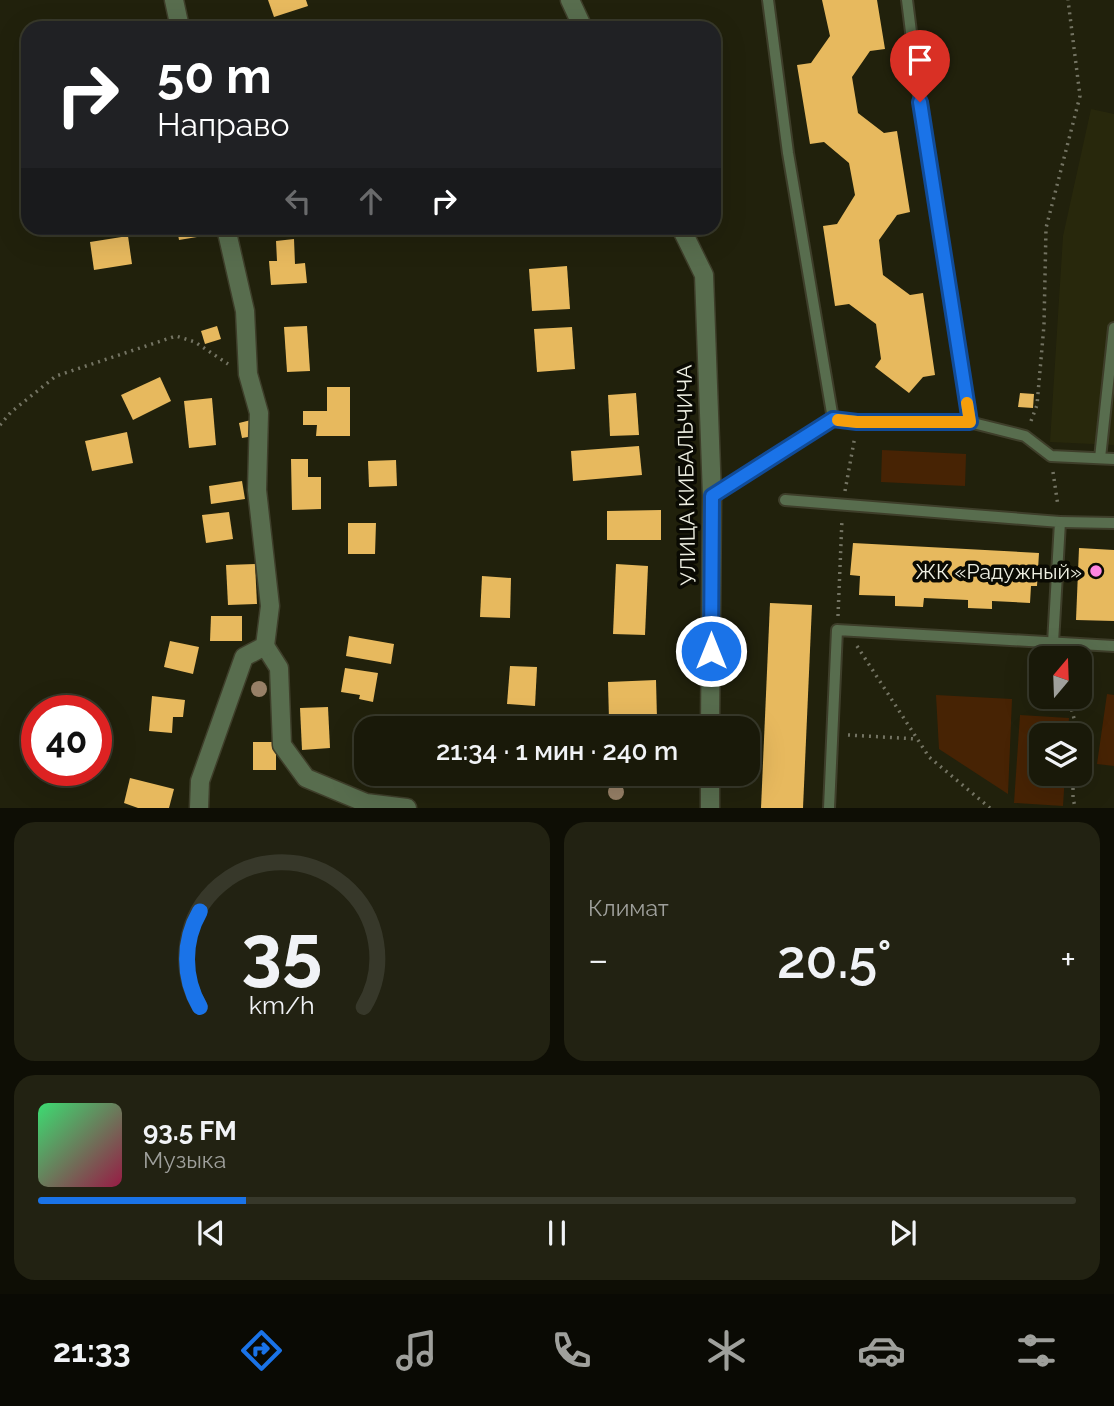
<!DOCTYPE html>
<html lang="ru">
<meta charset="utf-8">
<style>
:root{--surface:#191909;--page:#222212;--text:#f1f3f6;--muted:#9fa09c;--line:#37382a;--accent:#1a73e8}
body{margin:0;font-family:Raleway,sans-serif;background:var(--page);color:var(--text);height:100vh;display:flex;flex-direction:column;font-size:26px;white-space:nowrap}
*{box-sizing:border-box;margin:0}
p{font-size:23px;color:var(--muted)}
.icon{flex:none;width:38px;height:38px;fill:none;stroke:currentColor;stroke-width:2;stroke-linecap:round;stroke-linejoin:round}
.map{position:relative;height:808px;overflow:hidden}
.drawer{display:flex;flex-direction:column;gap:14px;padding:14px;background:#0e0e05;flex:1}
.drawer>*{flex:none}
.hud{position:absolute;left:21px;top:21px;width:700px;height:214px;border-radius:21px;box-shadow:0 7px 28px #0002,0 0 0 2px var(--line);background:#202124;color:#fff;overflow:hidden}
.needle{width:46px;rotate:19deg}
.fabs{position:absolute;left:1029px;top:646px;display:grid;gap:14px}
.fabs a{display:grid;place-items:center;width:63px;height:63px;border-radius:14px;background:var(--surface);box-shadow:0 7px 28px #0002,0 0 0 2px var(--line);font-size:35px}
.speed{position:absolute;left:21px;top:695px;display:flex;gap:14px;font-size:35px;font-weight:700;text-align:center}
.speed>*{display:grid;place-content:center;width:91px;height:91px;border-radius:50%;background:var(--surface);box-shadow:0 7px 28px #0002,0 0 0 2px var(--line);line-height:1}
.speed .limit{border:10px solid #d22;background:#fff;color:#111}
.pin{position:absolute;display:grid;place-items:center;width:60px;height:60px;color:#fff;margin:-72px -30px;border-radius:50% 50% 50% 0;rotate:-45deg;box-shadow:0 0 7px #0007}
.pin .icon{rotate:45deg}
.me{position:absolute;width:77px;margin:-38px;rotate:0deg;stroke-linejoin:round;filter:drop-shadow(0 0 5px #0008)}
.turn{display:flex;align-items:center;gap:24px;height:147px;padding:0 21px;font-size:32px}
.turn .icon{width:91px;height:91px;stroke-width:2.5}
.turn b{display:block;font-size:49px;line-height:60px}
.lanes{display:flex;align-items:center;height:66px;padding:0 21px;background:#0003;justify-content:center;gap:35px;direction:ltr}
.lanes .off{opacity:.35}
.big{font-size:52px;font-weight:600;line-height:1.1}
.drawer .widget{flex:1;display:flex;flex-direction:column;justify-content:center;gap:10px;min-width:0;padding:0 24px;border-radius:21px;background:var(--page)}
.drawer .dial{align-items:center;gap:0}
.dial svg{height:182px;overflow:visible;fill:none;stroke:var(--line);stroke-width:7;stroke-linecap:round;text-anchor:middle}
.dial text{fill:var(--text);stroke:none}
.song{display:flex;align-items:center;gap:21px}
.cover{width:84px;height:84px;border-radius:10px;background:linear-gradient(135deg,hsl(140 70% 55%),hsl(340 70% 35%))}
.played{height:7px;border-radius:4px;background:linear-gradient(90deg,var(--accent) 20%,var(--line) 20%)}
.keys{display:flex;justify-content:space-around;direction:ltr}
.heat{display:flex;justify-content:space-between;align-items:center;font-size:38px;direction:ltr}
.drawer .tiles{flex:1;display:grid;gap:14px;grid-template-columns:1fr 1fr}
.widget:last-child{grid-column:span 2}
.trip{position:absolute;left:354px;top:716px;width:406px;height:70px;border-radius:21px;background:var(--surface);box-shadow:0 7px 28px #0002,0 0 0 2px var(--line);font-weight:600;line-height:70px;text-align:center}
.dock{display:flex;height:112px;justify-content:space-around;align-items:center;background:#0a0a04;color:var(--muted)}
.dock .icon{width:49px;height:49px}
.dock .selected{color:var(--accent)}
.dock b{font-size:32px;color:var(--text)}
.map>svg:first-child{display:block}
.built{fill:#28280c}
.green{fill:#472304}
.building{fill:#e7b95e}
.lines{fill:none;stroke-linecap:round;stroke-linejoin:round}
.service-casing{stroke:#3e3e2a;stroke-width:14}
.minor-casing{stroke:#3e3e2a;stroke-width:21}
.tertiary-casing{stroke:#3e3e2a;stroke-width:21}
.path{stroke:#747463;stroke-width:3.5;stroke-dasharray:2 5;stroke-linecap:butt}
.service{stroke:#586d4e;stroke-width:10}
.minor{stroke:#586d4e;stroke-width:18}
.tertiary{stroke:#586d4e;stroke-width:18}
.tree{fill:#978067}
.route-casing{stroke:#114b97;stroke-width:18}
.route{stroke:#1a73e8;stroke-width:12}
.slow{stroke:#f59e0b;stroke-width:12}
.poi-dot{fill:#fe85e0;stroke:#0a0a03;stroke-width:2.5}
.labels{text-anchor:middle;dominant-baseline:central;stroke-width:7;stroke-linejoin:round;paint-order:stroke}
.street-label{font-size:21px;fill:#eff0e3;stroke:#0a0a03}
.poi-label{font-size:21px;fill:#eff0e3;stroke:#0a0a03;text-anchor:end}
</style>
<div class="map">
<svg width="1114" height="808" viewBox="0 0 1114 808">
<rect width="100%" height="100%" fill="#21210c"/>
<polygon class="built" points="1091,109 1114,114 1114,445 1050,442 1063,236"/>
<g class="green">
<polygon points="882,450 966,454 965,486 881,482"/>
<polygon points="1107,694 1114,695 1114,766 1097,764"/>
<polygon points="936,695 1012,699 1008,794 939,749"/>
<polygon points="1020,715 1069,718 1068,735 1041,735 1041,774 1065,774 1063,806 1014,803"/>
</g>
<g class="building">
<polygon points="268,0 306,0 308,6 274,17"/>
<polygon points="822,0 877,0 885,49 870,51 852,77 858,113 884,133 897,131 910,212 897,215 879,240 883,275 910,295 923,293 935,375 923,377 909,393 875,367 881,359 876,324 849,304 835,306 823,226 837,224 855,195 849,163 824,142 810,144 797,65 811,63 830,36"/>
<polygon points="185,228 208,228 209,235 179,240 177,229"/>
<polygon points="128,236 132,264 94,270 90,242"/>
<polygon points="294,239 295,264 305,263 307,283 271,285 269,261 277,261 276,241"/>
<polygon points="567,266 570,309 532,311 529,269"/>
<polygon points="217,326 221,339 205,344 201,331"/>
<polygon points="307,326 310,371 287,372 284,327"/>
<polygon points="572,327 575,369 537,372 534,329"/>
<polygon points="160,377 171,401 133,420 121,395"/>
<polygon points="327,387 350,387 350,436 316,436 317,425 303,425 303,411 327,411"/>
<polygon points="636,393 639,435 610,436 608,395"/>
<polygon points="1020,393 1034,394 1033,408 1018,407"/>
<polygon points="212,398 216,445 189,448 184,401"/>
<polygon points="251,420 254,436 242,438 239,423"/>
<polygon points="127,432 133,463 92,471 85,441"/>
<polygon points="639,446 642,475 573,481 571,451"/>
<polygon points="291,459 308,459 308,477 321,477 321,509 292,510"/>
<polygon points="396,460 397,486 369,487 368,461"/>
<polygon points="242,481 245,499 211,504 209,486"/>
<polygon points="661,510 661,540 607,540 607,511"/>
<polygon points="229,512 233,539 206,543 202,515"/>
<polygon points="348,523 376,523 375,554 348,554"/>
<polygon points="853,543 1039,553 1037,586 1031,586 1030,603 992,601 992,609 968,608 968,600 924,598 923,607 895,606 895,596 859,595 860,576 850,575"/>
<polygon points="1079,548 1114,550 1114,621 1076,620"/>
<polygon points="255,564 257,604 228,605 226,565"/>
<polygon points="616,564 648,566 645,635 613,634"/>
<polygon points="482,576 511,578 510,618 480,617"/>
<polygon points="770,603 812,605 803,808 761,808"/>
<polygon points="211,616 242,616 242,641 210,641"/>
<polygon points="349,636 394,644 391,664 346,656"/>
<polygon points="170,641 199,647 193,674 164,667"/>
<polygon points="510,666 537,667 535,706 507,704"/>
<polygon points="345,668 378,673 373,702 359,699 360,695 341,692"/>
<polygon points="656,680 657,719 609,720 608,682"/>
<polygon points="152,696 185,700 183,717 173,717 172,733 149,731"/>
<polygon points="328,707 330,748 302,750 300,708"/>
<rect x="253" y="742" width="23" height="28"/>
<polygon points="130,778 174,789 169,808 138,808 124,803"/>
</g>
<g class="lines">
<g class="service-casing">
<g id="service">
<polyline points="768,0 788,153 833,419"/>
<polyline points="907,0 923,128 969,422"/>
<polyline points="1100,458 1114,328"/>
<polyline points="712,496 767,459 833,419 857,422 969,422 1025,436 1051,456 1114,459"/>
<polyline points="785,500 1060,522 1053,643"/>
<polyline points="1060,522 1114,523"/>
<polyline points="829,808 837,630 1114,646"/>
</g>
</g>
<g class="minor-casing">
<g id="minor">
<polyline points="174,0 180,28"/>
<polyline points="265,646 279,668 282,745 306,778 366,803 407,808"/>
<polyline points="199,808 200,781 244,657 265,646 270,606 257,490 259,413 248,374 245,311 226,228"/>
</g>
</g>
<g class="tertiary-casing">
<g id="tertiary">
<polyline points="570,0 583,28"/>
<polyline points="681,228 704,275 712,496 710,728"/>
<polyline points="710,808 710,774"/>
</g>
</g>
<g class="path">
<polyline points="1031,421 1037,405 1044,325 1046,228 1080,96 1068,0"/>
<polyline points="0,425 11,412 56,376 176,336 195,342 228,364"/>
<polyline points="1053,472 1058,506"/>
<polyline points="845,491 855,436"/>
<polyline points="838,616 842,519"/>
<polyline points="857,646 929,757 990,808"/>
<polyline points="1068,696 1075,722 1074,735"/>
<polyline points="848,735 917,739"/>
<polyline points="1073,774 1073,797 1075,808"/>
</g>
<use href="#service" class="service"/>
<use href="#minor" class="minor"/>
<use href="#tertiary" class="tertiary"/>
</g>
<g class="tree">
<circle cx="259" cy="689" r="8"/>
<circle cx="616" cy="792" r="8"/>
</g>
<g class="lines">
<g class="route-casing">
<polyline id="route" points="711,651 712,496 833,419 857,422 970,422 920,102"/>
</g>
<use href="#route" class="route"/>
<polyline class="slow" points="838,420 857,422 970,422 967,403"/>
</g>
<circle class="poi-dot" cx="1096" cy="571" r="7"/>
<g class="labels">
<g class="street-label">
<text transform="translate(686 475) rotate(-91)">УЛИЦА КИБАЛЬЧИЧА</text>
</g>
<g class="poi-label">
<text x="1082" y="571">ЖК «Радужный»</text>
</g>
</g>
</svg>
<div class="fabs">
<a><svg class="needle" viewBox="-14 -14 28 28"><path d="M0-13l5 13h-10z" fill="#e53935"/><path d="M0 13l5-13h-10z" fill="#9fa09c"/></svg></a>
<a><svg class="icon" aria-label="layers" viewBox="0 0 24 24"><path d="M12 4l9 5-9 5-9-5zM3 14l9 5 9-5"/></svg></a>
</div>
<div class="speed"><div class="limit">40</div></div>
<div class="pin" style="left:920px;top:102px;background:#d93025"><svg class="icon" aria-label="arrive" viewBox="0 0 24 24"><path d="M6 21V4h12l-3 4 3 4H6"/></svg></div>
<svg class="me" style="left:711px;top:651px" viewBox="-20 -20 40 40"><circle r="17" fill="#1a73e8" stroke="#fff" stroke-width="3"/><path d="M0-11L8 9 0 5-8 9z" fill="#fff"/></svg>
<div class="trip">21:34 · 1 мин · 240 m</div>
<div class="hud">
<div class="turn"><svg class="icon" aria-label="right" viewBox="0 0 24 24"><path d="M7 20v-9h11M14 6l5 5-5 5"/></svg><div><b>50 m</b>Направо</div></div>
<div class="lanes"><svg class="icon off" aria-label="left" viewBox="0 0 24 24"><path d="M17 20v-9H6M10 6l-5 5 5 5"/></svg><svg class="icon off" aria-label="ahead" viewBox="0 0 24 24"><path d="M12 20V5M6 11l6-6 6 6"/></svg><svg class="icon" aria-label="right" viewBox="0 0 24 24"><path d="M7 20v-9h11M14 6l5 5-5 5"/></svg></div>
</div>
</div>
<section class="drawer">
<div class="tiles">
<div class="widget dial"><svg viewBox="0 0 100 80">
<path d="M14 69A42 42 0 1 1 86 69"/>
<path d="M14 69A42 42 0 0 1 14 27" stroke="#1a73e8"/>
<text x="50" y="56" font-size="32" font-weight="700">35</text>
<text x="50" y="72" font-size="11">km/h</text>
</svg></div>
<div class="widget"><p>Климат</p>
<div class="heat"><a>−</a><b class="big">20.5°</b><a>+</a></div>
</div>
<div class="widget">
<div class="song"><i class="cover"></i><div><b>93.5 FM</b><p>Музыка</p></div></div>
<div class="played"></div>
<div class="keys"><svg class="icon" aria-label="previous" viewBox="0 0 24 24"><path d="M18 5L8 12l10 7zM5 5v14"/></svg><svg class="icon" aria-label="pause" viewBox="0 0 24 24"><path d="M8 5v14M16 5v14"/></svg><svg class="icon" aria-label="next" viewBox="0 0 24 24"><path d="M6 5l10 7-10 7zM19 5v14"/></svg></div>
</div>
</div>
</section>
<nav class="dock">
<b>21:33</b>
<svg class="icon selected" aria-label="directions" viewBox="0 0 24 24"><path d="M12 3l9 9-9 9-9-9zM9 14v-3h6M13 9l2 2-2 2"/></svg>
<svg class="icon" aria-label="music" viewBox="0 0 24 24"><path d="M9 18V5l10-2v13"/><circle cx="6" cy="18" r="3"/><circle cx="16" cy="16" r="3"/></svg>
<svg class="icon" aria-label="phone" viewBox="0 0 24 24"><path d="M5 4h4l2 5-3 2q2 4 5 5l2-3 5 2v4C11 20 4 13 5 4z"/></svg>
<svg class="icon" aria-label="climate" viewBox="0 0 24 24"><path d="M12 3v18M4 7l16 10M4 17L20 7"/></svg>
<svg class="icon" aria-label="car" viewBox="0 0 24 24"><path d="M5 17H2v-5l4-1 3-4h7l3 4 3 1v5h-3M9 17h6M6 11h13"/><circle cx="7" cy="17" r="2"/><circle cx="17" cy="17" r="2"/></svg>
<svg class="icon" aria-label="filters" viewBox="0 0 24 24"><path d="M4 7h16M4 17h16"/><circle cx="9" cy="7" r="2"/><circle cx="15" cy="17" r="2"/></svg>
</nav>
